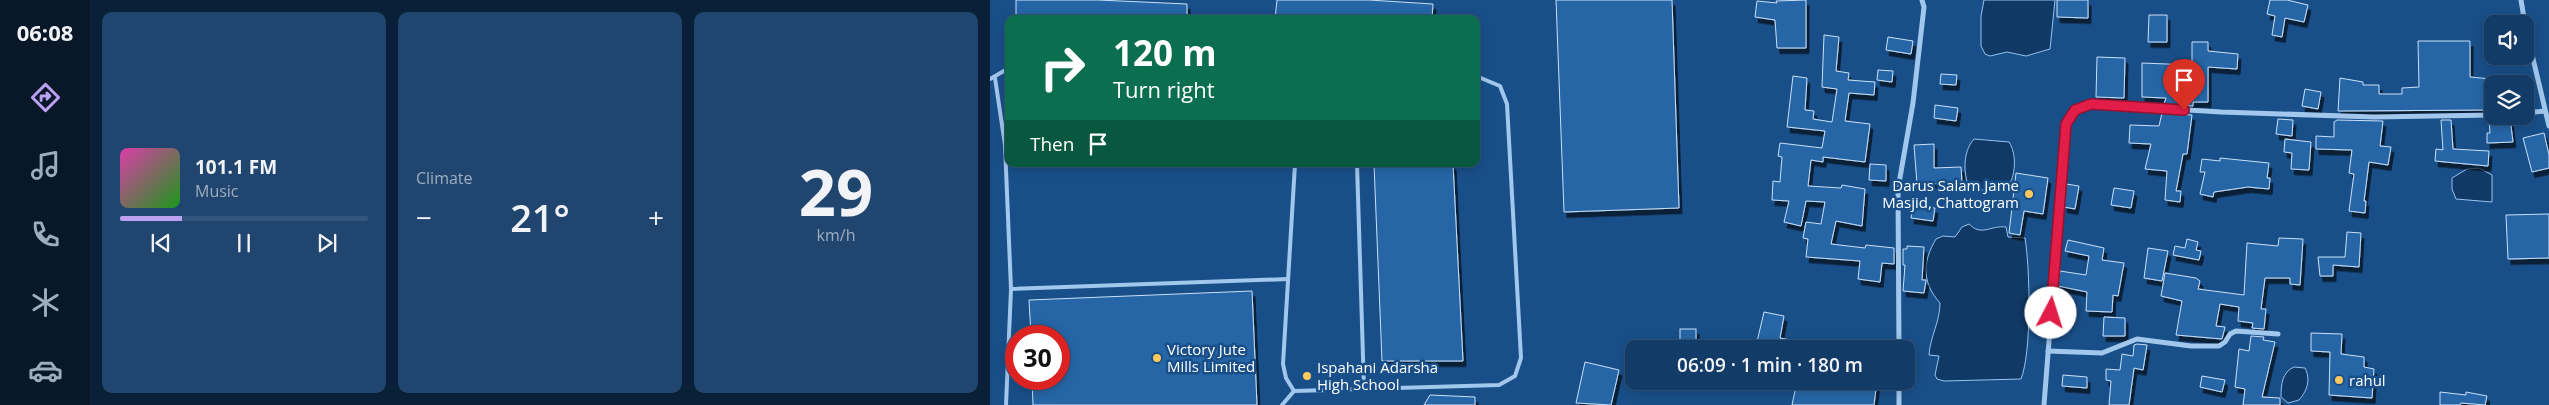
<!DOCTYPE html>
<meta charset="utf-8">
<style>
:root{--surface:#133b67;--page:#204670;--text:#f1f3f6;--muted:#9dadc0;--line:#32557b;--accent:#bca0f2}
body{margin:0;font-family:"Open Sans",sans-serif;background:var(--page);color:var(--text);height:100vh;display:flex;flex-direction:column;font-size:19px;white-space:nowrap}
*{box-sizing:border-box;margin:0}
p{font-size:16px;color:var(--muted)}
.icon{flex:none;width:28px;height:28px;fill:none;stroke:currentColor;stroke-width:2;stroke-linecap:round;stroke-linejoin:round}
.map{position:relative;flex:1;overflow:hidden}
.sheet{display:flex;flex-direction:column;gap:12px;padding:12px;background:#0a2039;width:900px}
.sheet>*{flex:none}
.top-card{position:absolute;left:15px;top:15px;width:475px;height:152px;border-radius:10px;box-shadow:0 2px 12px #0003,0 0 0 1px var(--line);background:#0b6e4f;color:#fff;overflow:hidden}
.controls{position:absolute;left:1494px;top:15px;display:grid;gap:10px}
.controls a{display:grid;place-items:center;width:50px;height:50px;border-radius:10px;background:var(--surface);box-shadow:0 2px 12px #0003,0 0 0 1px var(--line);font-size:25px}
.speed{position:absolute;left:15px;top:325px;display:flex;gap:10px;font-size:25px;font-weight:700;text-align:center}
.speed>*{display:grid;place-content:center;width:65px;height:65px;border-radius:50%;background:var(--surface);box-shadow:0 2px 12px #0003,0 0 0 1px var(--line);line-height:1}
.speed .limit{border:8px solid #d22;background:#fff;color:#111}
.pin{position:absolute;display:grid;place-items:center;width:42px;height:42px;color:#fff;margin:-51px -21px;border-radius:50% 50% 50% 0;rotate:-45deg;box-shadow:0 0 5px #0007}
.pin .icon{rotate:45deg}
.me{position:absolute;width:55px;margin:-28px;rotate:5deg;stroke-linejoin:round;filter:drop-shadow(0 0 4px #0008)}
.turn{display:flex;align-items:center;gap:18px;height:105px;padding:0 25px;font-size:22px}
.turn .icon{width:65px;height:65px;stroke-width:2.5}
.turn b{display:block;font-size:35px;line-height:42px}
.then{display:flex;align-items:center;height:48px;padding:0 25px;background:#0003;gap:10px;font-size:19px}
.big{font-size:38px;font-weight:600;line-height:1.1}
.sheet .tile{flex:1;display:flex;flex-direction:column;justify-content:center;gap:8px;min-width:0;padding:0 18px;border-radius:10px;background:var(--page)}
.sheet .dial{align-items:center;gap:0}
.dial b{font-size:65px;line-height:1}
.song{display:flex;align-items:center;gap:15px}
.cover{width:60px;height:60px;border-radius:8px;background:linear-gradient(135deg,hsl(320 70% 55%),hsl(120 70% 35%))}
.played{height:5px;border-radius:2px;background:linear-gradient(90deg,var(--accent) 25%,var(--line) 25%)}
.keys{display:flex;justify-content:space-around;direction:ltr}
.heat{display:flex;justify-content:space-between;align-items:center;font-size:28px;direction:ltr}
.sheet .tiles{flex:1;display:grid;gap:12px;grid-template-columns:repeat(3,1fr)}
.trip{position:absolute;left:635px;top:340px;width:290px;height:50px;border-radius:10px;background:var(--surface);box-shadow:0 2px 12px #0003,0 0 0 1px var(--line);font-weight:600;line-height:50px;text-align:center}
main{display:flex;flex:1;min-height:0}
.tabs{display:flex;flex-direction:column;width:90px;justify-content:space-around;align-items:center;background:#081829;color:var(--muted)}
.tabs .icon{width:35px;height:35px}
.tabs .on{color:var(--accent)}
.tabs b{font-size:22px;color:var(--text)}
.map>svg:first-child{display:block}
.water{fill:#113966;stroke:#95c3ef}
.building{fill:#2866a7;stroke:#c8e0f9;filter:url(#shadow)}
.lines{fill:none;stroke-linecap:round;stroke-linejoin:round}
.lane{stroke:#a2c7ed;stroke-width:4}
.street{stroke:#a2c7ed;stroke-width:5}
.route-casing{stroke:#92132f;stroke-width:12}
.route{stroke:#e11d48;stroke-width:9}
.poi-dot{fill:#ffc95e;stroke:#194f89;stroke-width:2}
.labels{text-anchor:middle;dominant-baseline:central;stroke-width:5;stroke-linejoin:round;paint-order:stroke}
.poi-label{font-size:15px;fill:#fff;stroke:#194f89;text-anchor:start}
</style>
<main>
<nav class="tabs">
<b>06:08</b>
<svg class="icon on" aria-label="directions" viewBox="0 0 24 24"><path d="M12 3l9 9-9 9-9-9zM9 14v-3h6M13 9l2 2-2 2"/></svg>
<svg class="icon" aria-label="music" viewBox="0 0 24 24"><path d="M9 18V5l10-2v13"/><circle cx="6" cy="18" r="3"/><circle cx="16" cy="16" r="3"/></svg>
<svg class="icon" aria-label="phone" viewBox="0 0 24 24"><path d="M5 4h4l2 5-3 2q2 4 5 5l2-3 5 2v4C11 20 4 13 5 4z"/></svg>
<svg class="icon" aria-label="climate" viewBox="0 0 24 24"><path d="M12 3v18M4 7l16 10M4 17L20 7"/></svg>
<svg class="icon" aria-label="car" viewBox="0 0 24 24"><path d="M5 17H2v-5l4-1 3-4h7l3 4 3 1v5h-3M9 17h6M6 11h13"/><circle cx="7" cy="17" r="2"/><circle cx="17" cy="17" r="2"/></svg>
</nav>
<section class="sheet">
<div class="tiles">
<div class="tile">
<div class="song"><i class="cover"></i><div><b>101.1 FM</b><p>Music</p></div></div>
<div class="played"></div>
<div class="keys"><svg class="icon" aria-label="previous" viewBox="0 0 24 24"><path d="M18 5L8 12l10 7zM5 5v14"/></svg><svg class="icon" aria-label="pause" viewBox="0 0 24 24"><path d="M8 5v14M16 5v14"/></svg><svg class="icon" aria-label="next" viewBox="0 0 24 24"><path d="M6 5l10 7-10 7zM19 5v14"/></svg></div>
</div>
<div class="tile"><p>Climate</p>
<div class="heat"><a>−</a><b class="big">21°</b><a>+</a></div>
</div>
<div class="tile dial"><b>29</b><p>km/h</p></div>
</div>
</section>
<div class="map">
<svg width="1559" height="405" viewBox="0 0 1559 405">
<defs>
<filter id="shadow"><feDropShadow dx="3" dy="5.5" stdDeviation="0" flood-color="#0009"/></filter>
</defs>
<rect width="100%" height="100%" fill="#194f89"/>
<g class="water">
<polygon points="994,0 1065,0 1060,49 1036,56 1017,52 1000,56 995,54 991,46 991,16"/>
<path d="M984,139L1019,142C1027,154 1026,177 1017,188L981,191C973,177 972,152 984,139Z"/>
<polygon points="1489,168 1502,175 1502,202 1466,199 1462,189 1462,178 1477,169"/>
<path d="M979,224C992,237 1000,225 1016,227L1018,237L1035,238C1040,268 1042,351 1031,379L954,381L947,379L945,375L949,356L939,355C940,337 950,322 950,303C932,283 932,262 946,239L953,236L965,237L972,227Z"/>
<path d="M1304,367L1315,368C1321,380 1317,391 1309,400L1298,403L1291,397C1291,385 1292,372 1304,367Z"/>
</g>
<g class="building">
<polygon points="26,0 108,0 197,4 197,19 26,19"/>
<polygon points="287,0 379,0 443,4 442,19 285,19"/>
<polygon points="566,0 682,0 689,208 574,212"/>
<polygon points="816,0 816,48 787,48 785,20 765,17 767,1 787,3 786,1"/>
<polygon points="1067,0 1098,0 1098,18 1067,17"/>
<polygon points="1280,0 1297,0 1318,5 1314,22 1295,18 1292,37 1282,35 1285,16 1277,14"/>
<polygon points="1159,15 1177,15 1177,42 1158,42"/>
<polygon points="834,35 849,37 846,71 859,73 858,80 885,82 884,95 859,93 855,121 880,124 875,162 833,157 833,162 821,160 818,186 851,188 852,185 875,189 872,226 846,221 841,244 875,248 876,245 904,248 904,264 892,263 890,282 868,279 870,261 816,257 818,239 813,238 816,222 831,224 835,202 816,201 811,226 794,222 799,201 782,200 783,181 790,182 792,157 788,156 790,143 832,148 835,131 797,127 803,76 817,78 815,110 824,111 823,119 842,122 847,89 832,87"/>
<polygon points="898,37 923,41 921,54 896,50"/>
<polygon points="1428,41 1480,41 1480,77 1502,79 1502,110 1348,111 1350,78 1373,82 1373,85 1389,85 1389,94 1412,94 1412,88 1429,87"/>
<polygon points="1202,42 1218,42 1218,51 1248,54 1247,69 1218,67 1218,102 1203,102 1203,106 1174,104 1176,98 1152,97 1152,63 1202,65"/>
<polygon points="1107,57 1135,58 1134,98 1106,97"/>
<polygon points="888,70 903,71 902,82 887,80"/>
<polygon points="951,74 967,75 966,85 950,84"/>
<polygon points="1315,89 1331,92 1328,109 1312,106"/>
<polygon points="945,105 968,108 966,121 944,118"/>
<polygon points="1172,113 1202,115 1197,154 1193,154 1186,191 1191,191 1190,202 1175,200 1177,171 1155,169 1161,144 1139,143 1140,125 1169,126"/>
<polygon points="1520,118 1523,142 1497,143 1497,133 1500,133 1499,120"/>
<polygon points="1288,119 1303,120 1302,136 1286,134"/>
<polygon points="1347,120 1393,121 1390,146 1401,147 1398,165 1379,162 1374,201 1376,201 1375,213 1359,211 1364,174 1359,173 1362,150 1326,149 1326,136 1344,137 1344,122"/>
<polygon points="1451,120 1461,120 1463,149 1499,151 1498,166 1445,161 1446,149 1453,150"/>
<polygon points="1554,133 1559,155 1559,168 1542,172 1533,138"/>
<polygon points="1295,139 1321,142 1319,170 1301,169 1302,153 1294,152"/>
<polygon points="944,144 944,168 971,167 972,183 927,184 924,145"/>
<polygon points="1230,158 1279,163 1277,178 1280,178 1279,189 1258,187 1224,192 1223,197 1210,194 1215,172 1210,172 1212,159 1230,161"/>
<polygon points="384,164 463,164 473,361 392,361"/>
<polygon points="880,164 896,165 896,181 879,180"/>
<polygon points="1026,173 1058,178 1053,214 1034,211 1030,235 1019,233"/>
<polygon points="1076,184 1089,186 1085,209 1074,207"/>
<polygon points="1124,188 1144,191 1141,208 1121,205"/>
<polygon points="923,205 945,208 943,221 921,218"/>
<polygon points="1559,214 1559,258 1518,259 1516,215"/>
<polygon points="1357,232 1371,233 1369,267 1343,265 1343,276 1330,276 1328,257 1355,257"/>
<polygon points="1289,238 1313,239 1310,285 1300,284 1300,278 1275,278 1271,309 1276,309 1274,329 1262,328 1263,323 1248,321 1249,307 1230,304 1226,326 1235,327 1232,339 1186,335 1192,301 1171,296 1175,273 1206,278 1210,281 1208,289 1254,295 1257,243 1288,246"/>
<polygon points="1197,239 1208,242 1206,250 1211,251 1209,260 1183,255 1185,246 1195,248"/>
<polygon points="1078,240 1114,248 1112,260 1134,263 1128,296 1123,295 1122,312 1096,311 1097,292 1068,286 1070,271 1096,275 1099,256 1075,251"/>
<polygon points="917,246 934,247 932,280 936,280 934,293 913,291 915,265 913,265 913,249 917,249"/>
<polygon points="1158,248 1178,251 1172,281 1154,278"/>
<polygon points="262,291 267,405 43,405 42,379 69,379 69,336 41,336 39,300"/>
<polygon points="774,312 794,316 790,338 817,343 816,349 779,349 766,346"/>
<polygon points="1114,317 1135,318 1135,336 1113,336"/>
<rect x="690" y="329" width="16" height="20"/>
<polygon points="1321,333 1352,334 1351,354 1374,357 1374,367 1384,369 1382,398 1339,395 1340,352 1321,351"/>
<polygon points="1261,336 1274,337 1273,340 1285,342 1272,397 1290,398 1290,405 1253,405 1255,389 1245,387 1249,349 1259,351"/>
<polygon points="1147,344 1157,345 1153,370 1144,368 1139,405 1119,405 1121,381 1116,380 1116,369 1130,370 1132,354 1143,356 1144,345"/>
<polygon points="595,362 629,370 621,405 586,403"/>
<polygon points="1073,375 1097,377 1097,388 1072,386"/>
<polygon points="1212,376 1235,380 1232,392 1210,387"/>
<polygon points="807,381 887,381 884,405 802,405"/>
<polygon points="1450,392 1476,395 1476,392 1497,396 1495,405 1471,403 1470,405 1450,405"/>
<polygon points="440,395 485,397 485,405 434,405"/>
</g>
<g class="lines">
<g class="lane">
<polyline points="5,78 15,145 21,289 16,405"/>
<polyline points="0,79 19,68"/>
<polyline points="367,164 374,389"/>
<polyline points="21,289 298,279"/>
<polyline points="304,391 296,378 293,364 305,164"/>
<polyline points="292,405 304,391 509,385 525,376 531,358 517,104 510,86 486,76"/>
</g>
<g class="street">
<polyline points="1531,0 1535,24"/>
<polyline points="1535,25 1559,126"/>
<polyline points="1535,113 1555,111"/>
<polyline points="909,349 908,189 923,103 934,7 932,0"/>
<polyline points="1058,351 1112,353 1147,339 1201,346 1229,346 1235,342 1240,334 1246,331 1288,334"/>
<polyline points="909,381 909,405"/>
<polyline points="1054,405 1076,124 1085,110 1101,104 1231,112 1384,117 1502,115"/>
</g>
</g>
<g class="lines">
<g class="route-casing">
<polyline id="route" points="1061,313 1076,124 1085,110 1101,104 1194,110"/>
</g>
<use href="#route" class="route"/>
</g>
<g class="poi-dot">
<circle cx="1039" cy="194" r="5"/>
<circle cx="167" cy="358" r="5"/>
<circle cx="317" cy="376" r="5"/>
<circle cx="1349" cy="380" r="5"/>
</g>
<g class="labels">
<g class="poi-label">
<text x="1029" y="185" text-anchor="end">Darus Salam Jame<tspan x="1029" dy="17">Masjid, Chattogram</tspan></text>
<text x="177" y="349">Victory Jute<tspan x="177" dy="17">Mills Limited</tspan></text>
<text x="327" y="367">Ispahani Adarsha<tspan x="327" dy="17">High School</tspan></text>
<text x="1359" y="380">rahul</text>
</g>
</g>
</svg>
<div class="controls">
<a><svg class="icon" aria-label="sound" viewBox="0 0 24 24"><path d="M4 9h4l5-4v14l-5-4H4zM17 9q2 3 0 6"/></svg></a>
<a><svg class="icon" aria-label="layers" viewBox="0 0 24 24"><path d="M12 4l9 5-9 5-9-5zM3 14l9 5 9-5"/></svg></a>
</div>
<div class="speed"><div class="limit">30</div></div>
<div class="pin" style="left:1194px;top:110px;background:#d93025"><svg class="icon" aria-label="arrive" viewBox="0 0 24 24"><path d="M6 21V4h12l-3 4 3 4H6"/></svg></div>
<svg class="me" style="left:1061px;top:313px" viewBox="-20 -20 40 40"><circle r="19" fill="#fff"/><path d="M0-13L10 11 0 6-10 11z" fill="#e11d48"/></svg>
<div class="trip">06:09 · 1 min · 180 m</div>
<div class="top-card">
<div class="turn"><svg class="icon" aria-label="right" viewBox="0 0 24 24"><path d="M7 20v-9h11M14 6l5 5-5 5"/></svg><div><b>120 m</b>Turn right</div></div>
<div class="then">Then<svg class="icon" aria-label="arrive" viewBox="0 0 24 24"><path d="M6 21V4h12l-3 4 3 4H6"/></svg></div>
</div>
</div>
</main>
